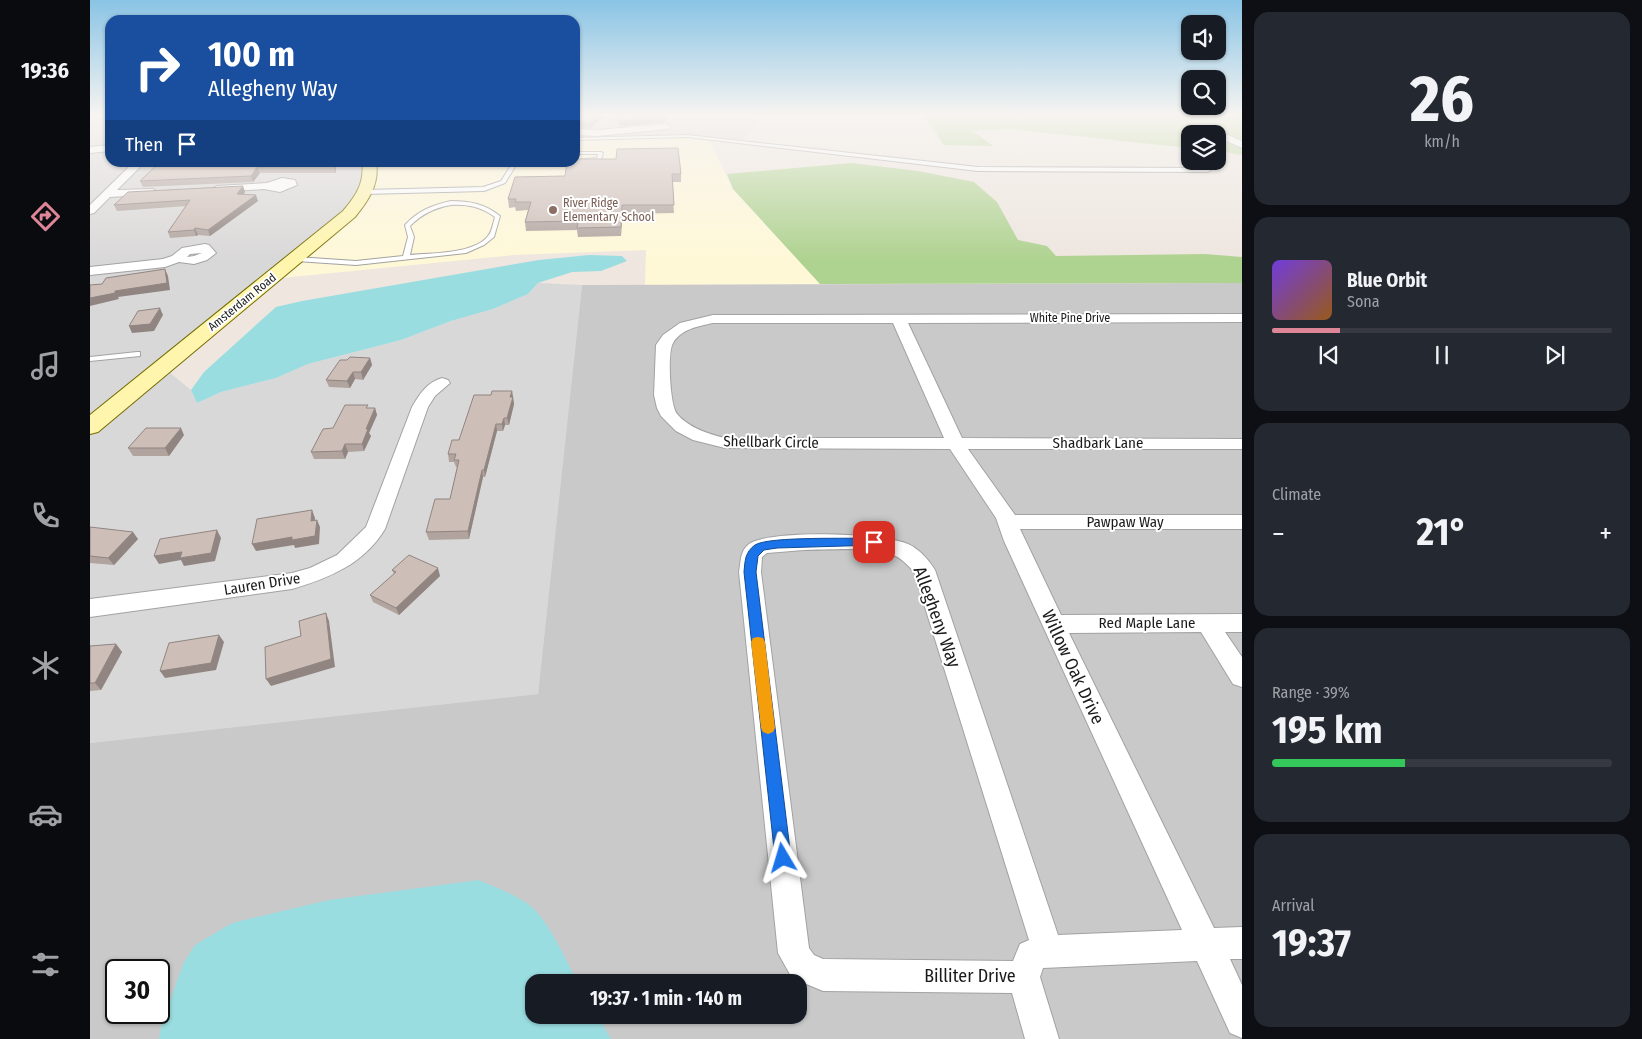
<!DOCTYPE html>
<meta charset="utf-8">
<style>
:root{--surface:#171b24;--page:#242831;--text:#f1f3f6;--muted:#9ea1a6;--line:#363941;--accent:#de8697}
body{margin:0;font-family:"Fira Sans Condensed",sans-serif;background:var(--page);color:var(--text);height:100vh;display:flex;flex-direction:column;font-size:19px;white-space:nowrap}
*{box-sizing:border-box;margin:0}
p{font-size:16px;color:var(--muted)}
.icon{flex:none;width:28px;height:28px;fill:none;stroke:currentColor;stroke-width:2;stroke-linecap:round;stroke-linejoin:round}
.map{position:relative;flex:1;overflow:hidden}
.details{display:flex;flex-direction:column;gap:12px;padding:12px;background:#0d0f14;width:400px}
.details>*{flex:none}
.top-card{position:absolute;left:15px;top:15px;width:475px;height:152px;border-radius:15px;box-shadow:0 1px 4px #0004;background:#1a4fa0;color:#fff;overflow:hidden}
.fabs{position:absolute;left:1091px;top:15px;display:grid;gap:10px}
.fabs a{display:grid;place-items:center;width:45px;height:45px;border-radius:10px;background:var(--surface);box-shadow:0 1px 4px #0004;font-size:25px}
.speed{position:absolute;left:15px;top:959px;display:flex;gap:10px;font-size:25px;font-weight:700;text-align:center}
.speed>*{display:grid;place-content:center;width:65px;height:65px;border-radius:50%;background:var(--surface);box-shadow:0 1px 4px #0004;line-height:1}
.speed .limit{border:2px solid #111;border-radius:8px;background:#fff;color:#111}
.pin{position:absolute;display:grid;place-items:center;width:42px;height:42px;color:#fff;margin:-21px;border-radius:10px;box-shadow:0 2px 8px #0006}
.me{position:absolute;width:55px;margin:-28px;rotate:353deg;stroke-linejoin:round;filter:drop-shadow(0 0 4px #0008)}
.turn{display:flex;align-items:center;gap:18px;height:105px;padding:0 20px;font-size:22px}
.turn .icon{width:65px;height:65px;stroke-width:2.5}
.turn b{display:block;font-size:35px;line-height:42px}
.then{display:flex;align-items:center;height:48px;padding:0 20px;background:#0003;gap:10px;font-size:19px}
.big{font-size:38px;font-weight:700;line-height:1.1}
.details .tile{flex:1;display:flex;flex-direction:column;justify-content:center;gap:8px;min-width:0;padding:0 18px;border-radius:15px;background:var(--page)}
.details .dial{align-items:center;gap:0}
.dial b{font-size:65px;line-height:1}
.song{display:flex;align-items:center;gap:15px}
.cover{width:60px;height:60px;border-radius:8px;background:linear-gradient(135deg,hsl(260 70% 55%),hsl(30 70% 35%))}
.played{height:5px;border-radius:2px;background:linear-gradient(90deg,var(--accent) 20%,var(--line) 20%)}
.keys{display:flex;justify-content:space-around;direction:ltr}
.heat{display:flex;justify-content:space-between;align-items:center;font-size:28px;direction:ltr}
.charge{height:8px;border-radius:4px;background:linear-gradient(90deg,#34c759 39%,var(--line) 0)}
.trip{position:absolute;left:435px;top:974px;width:282px;height:50px;border-radius:15px;background:var(--surface);box-shadow:0 1px 4px #0004;font-weight:700;line-height:50px;text-align:center}
main{display:flex;flex:1;min-height:0}
.tab-bar{display:flex;flex-direction:column;width:90px;justify-content:space-around;align-items:center;background:#090b0e;color:var(--muted)}
.tab-bar .icon{width:35px;height:35px}
.tab-bar .selected{color:var(--accent)}
.tab-bar b{font-size:22px;color:var(--text)}
.map>svg:first-child{display:block}
.residential{fill:#d9d8d8}
.education{fill:#fff8d7}
.religious{fill:#c9c9c9;fill-rule:evenodd}
.forest{fill:#aed28f}
.water{fill:#9adde1}
.lines{fill:none;stroke-linecap:round;stroke-linejoin:round}
.lane-casing{stroke:#a2a2a2;stroke-width:2}
.street-casing{stroke:#a2a2a2;stroke-width:2}
.secondary-casing{stroke:#746c00;stroke-width:2}
.lane{fill:#fff;fill-rule:evenodd}
.street{fill:#fff;fill-rule:evenodd}
.secondary{fill:#fff5ac;fill-rule:evenodd}
.wall{fill:#b1a39e}
.shaded-wall{fill:#908581}
.building{fill:#cebeb8;stroke:#908581}
.route{fill:#1a73e8;stroke:#114b97}
.slow{fill:#f59e0b}
.education-dot{fill:#8d6e63;stroke:#fff;stroke-width:2}
.labels{text-anchor:middle;dominant-baseline:central;stroke-width:4;stroke-linejoin:round;paint-order:stroke}
.far-education-label{font-size:12px;fill:#785e54;stroke:#fff;text-anchor:start}
.far-street-label{font-size:12px;fill:#1b1b1b;stroke:#fff}
.street-label{font-size:15px;fill:#1b1b1b;stroke:#fff}
.near-street-label{font-size:18px;fill:#1b1b1b;stroke:#fff}
</style>
<main>
<nav class="tab-bar">
<b>19:36</b>
<svg class="icon selected" aria-label="directions" viewBox="0 0 24 24"><path d="M12 3l9 9-9 9-9-9zM9 14v-3h6M13 9l2 2-2 2"/></svg>
<svg class="icon" aria-label="music" viewBox="0 0 24 24"><path d="M9 18V5l10-2v13"/><circle cx="6" cy="18" r="3"/><circle cx="16" cy="16" r="3"/></svg>
<svg class="icon" aria-label="phone" viewBox="0 0 24 24"><path d="M5 4h4l2 5-3 2q2 4 5 5l2-3 5 2v4C11 20 4 13 5 4z"/></svg>
<svg class="icon" aria-label="climate" viewBox="0 0 24 24"><path d="M12 3v18M4 7l16 10M4 17L20 7"/></svg>
<svg class="icon" aria-label="car" viewBox="0 0 24 24"><path d="M5 17H2v-5l4-1 3-4h7l3 4 3 1v5h-3M9 17h6M6 11h13"/><circle cx="7" cy="17" r="2"/><circle cx="17" cy="17" r="2"/></svg>
<svg class="icon" aria-label="filters" viewBox="0 0 24 24"><path d="M4 7h16M4 17h16"/><circle cx="9" cy="7" r="2"/><circle cx="15" cy="17" r="2"/></svg>
</nav>
<div class="map">
<svg width="1152" height="1039" viewBox="0 0 1152 1039">
<rect width="100%" height="100%" fill="#eee6df"/>
<g class="residential">
<polygon points="0,115 20,115 20,162 279,163 272,198 73,367 101,390 107,403 131,392 186,378 218,364 311,340 361,321 403,309 438,294 448,283 492,285 448,694 0,743"/>
<polygon points="485,115 660,115 669,121 651,142 618,138 485,139"/>
</g>
<polygon class="education" points="597,136 618,138 643,189 730,284 555,285 556,250 424,255 181,279 259,214 279,163 485,162 485,139"/>
<path class="religious" d="M1152,283V1039H0V743L448,694L492,285ZM26,970H69V1012H26ZM444,982H709V1015H444Z"/>
<g class="forest">
<polygon points="834,115 1152,115 1152,155 1128,151 1128,134 1100,134 1100,148 918,129 883,131 903,146 854,145"/>
<polygon points="761,163 828,171 884,182 907,202 928,240 957,246 966,256 1115,254 1152,257 1152,283 730,284 643,189 637,174"/>
</g>
<g class="water">
<polygon points="499,255 532,256 537,261 511,271 482,272 448,283 438,294 403,309 361,321 311,340 218,364 186,378 131,392 107,403 101,390 114,372 186,307 212,301 449,260"/>
<path d="M389,880C405,887 432,897 444,909C464,930 474,958 488,982H444V1015H507L521,1039H69L71,1027L93,964L105,945L142,923L239,900Z"/>
</g>
<g class="lines">
<g class="lane-casing">
<g id="lane">
<polygon points="597,135 888,167 1118,168 1121,170 1118,172 888,171 597,137 485,140 485,138"/>
<polygon points="485,152 511,152 513,153 511,160 485,164 483,162 485,162 485,160 507,158 508,154 485,154"/>
<polygon points="423,162 428,162 415,183 394,191 275,194 272,192 275,190 393,187 411,181"/>
<path d="M361,201C380,201 395,204 410,216L404,237L394,245L376,253L266,265L206,261L203,259L206,257L266,261L313,256L318,237L315,225C328,211 342,205 361,201ZM361,205C378,204 391,207 405,217C403,223 402,232 398,236C384,254 341,253 320,255L324,237L320,226C332,214 344,208 361,205Z"/>
<polygon points="47,352 50,352 50,356 0,361 0,357"/>
</g>
</g>
<g class="street-casing">
<g id="street">
<polygon points="575,124 580,127 578,129 507,136 485,135 485,129 507,130"/>
<polygon points="1128,131 1152,141 1152,148 1128,137 1128,134 1124,134"/>
<polygon points="20,145 20,151 0,153 0,147"/>
<polygon points="44,162 55,162 27,190 63,189 68,192 67,194 20,197 4,213 0,214 0,205"/>
<polygon points="192,178 205,180 207,185 190,192 174,189 127,192 122,189 127,186 177,183"/>
<path d="M115,244L119,245L126,253L117,260L104,264L89,262L75,267L0,275V267L73,259L82,256L92,248ZM112,253L104,256L97,257L100,254Z"/>
<path d="M1152,314V322L818,323L872,438L1152,439V449H878L925,515H1152V529H930L971,615L1152,614V632H1135L1152,657V687L1143,684L1111,632L979,633L1124,928L1152,927V959H1140L1152,985V1038L1140,1033L1107,961L953,968L950,977L969,1039H935L922,993L733,991L702,978L688,953L649,572C651,561 650,551 659,544C680,529 794,533 818,544C829,549 838,559 845,570L968,935L1092,930L914,541L906,518L860,449L635,448L603,440L586,431L571,416L567,408L564,395L566,345L573,335L590,323L623,315ZM623,323H803L854,438H635C618,434 599,428 587,414C580,405 577,353 583,343C591,329 609,326 623,323ZM714,550C736,550 785,546 804,555C812,559 818,565 824,572L939,940L930,944L923,961L733,959L724,955L719,948L671,572L672,557L677,553Z"/>
<path d="M352,378L358,380L360,383L345,396L338,407L295,529C274,564 239,578 202,589L0,617V599L202,573L220,568L247,555L276,527L322,407C329,395 337,382 352,378Z"/>
</g>
</g>
<g class="secondary-casing">
<path id="secondary" d="M272,162H286C290,184 278,201 265,217L8,432L0,434V415L253,211C266,196 275,182 272,162Z"/>
</g>
<use href="#lane" class="lane"/>
<use href="#street" class="street"/>
<use href="#secondary" class="secondary"/>
</g>
<g class="wall">
<polygon points="485,115 516,115 500,128 485,127"/>
<polygon points="521,115 574,115 576,122 530,126"/>
<polygon points="70,162 246,162 246,173 170,173 163,182 53,187 50,181"/>
<polygon points="591,174 591,182 582,182 584,213 532,214 531,236 488,237 487,230 436,231 435,222 438,210 426,211 425,207 419,208 418,199 475,176"/>
<polygon points="155,192 153,195 168,201 120,236 108,235 106,236 80,238 78,232 96,206 27,211 24,205"/>
<polygon points="280,358 282,365 273,380 265,379 260,388 239,387 236,380 257,360"/>
<polygon points="422,391 424,404 419,425 415,425 413,431 407,431 395,477 393,477 379,539 339,540 336,532 360,499 367,467 366,467 364,462 359,462 358,454 401,395"/>
<polygon points="279,408 285,408 287,415 279,433 281,436 274,451 258,452 255,459 224,459 221,452 243,428"/>
<polygon points="94,435 79,456 43,456 38,448"/>
<polygon points="0,527 48,539 24,565 0,563"/>
<polygon points="302,570 350,576 309,615 283,602 280,595 304,574"/>
<polygon points="26,644 32,652 11,690 0,691 0,646"/>
</g>
<g class="shaded-wall">
<polygon points="509,115 516,115 500,128 500,123"/>
<polygon points="576,117 576,122 530,126 530,121"/>
<polygon points="244,162 246,162 246,173 244,166"/>
<polygon points="167,167 170,173 163,182 161,176"/>
<polygon points="153,186 155,192 149,200 147,194"/>
<polygon points="166,195 168,201 120,236 118,230"/>
<polygon points="532,205 532,214 531,236 531,227"/>
<polygon points="105,228 108,235 106,236 104,230"/>
<polygon points="75,269 78,276 80,290 28,297 29,299 0,306 0,298 25,291"/>
<polygon points="70,308 73,315 64,331 42,333 39,326"/>
<polygon points="280,358 282,365 273,380 271,372"/>
<polygon points="263,372 265,379 260,388 257,381"/>
<polygon points="422,391 424,404 419,425 417,418"/>
<polygon points="285,408 287,415 279,433 281,436 274,451 272,444 276,429"/>
<polygon points="414,418 415,425 413,431 412,424"/>
<polygon points="406,424 407,431 395,477 394,470"/>
<polygon points="91,428 94,435 79,456 75,448"/>
<polygon points="255,444 258,452 255,459 252,451"/>
<polygon points="392,470 393,477 379,539 378,531"/>
<polygon points="222,510 225,518 224,528 221,521"/>
<polygon points="227,520 230,527 229,544 205,548 204,545 166,551 162,544"/>
<polygon points="127,530 131,538 125,561 94,566 91,560 69,564 64,556"/>
<polygon points="43,532 48,539 24,565 18,558"/>
<polygon points="348,568 350,576 309,615 306,608"/>
<polygon points="236,613 239,621 245,667 181,686 176,679"/>
<polygon points="129,635 134,642 126,670 75,678 70,671"/>
<polygon points="26,644 32,652 11,690 5,683"/>
</g>
<g class="building">
<polygon points="485,115 509,115 500,123 485,122"/>
<polygon points="525,115 574,115 576,117 530,121"/>
<polygon points="588,148 591,174 582,174 584,205 532,205 531,227 487,228 488,221 435,222 441,202 425,202 426,199 418,199 425,177 475,176 477,162 485,162 485,159 526,159 527,149"/>
<polygon points="70,162 244,162 244,166 167,167 161,176 50,181"/>
<polygon points="153,186 147,194 166,195 118,230 105,228 104,230 78,232 100,200 24,205 38,192"/>
<polygon points="75,269 77,283 25,291 25,293 0,298 0,285 12,284 16,278"/>
<polygon points="70,308 60,324 39,326 48,311"/>
<polygon points="260,357 280,358 271,372 263,372 257,381 236,380 250,360 257,360"/>
<polygon points="402,391 422,391 420,397 423,397 417,418 414,418 412,424 406,424 394,470 392,470 378,531 336,532 345,499 360,499 369,460 364,460 366,454 358,454 362,440 369,440 384,395 401,395"/>
<polygon points="255,405 278,405 276,408 285,408 276,429 278,429 272,444 255,444 252,451 221,452 233,429 243,428"/>
<polygon points="56,428 91,428 75,448 38,448"/>
<polygon points="222,510 221,521 227,520 225,536 202,540 202,537 162,544 167,519"/>
<polygon points="0,527 43,532 18,558 0,556"/>
<polygon points="127,530 121,553 90,558 92,552 64,556 70,539"/>
<polygon points="319,555 348,568 306,608 280,595 306,572 302,570"/>
<polygon points="236,613 241,659 176,679 175,647 211,636 209,621"/>
<polygon points="129,635 121,663 70,671 79,643"/>
<polygon points="26,644 5,683 0,683 0,646"/>
</g>
<linearGradient id="sky" x2="0" y2="1"><stop stop-color="#89c4e5"/><stop offset="0.44" stop-color="#f7f4f1"/><stop offset="1" stop-color="#f7f4f1" stop-opacity="0"/></linearGradient>
<rect width="1152" height="261" fill="url(#sky)"/>
<path class="route" d="M784,538L788,539L790,542L788,545L687,548L674,550L668,556L666,572L701,858L699,864L693,866L687,864L685,858L654,572C655,561 655,552 665,545C679,536 762,539 784,538Z"/>
<polygon class="slow" points="668,637 673,638 675,642 685,728 683,732 678,734 673,732 671,728 661,642 663,638"/>
<circle class="education-dot" cx="463" cy="210" r="5"/>
<g class="labels">
<g class="far-education-label">
<text x="473" y="203">River Ridge<tspan x="473" dy="14">Elementary School</tspan></text>
</g>
<g class="far-street-label">
<text transform="translate(152 302) rotate(-39)">Amsterdam Road</text>
<text x="980" y="318">White Pine Drive</text>
</g>
<g class="street-label">
<text transform="translate(681 442) rotate(1)">Shellbark Circle</text>
<text x="1008" y="443">Shadbark Lane</text>
<text x="1035" y="522">Pawpaw Way</text>
<text transform="translate(172 584) rotate(-9)">Lauren Drive</text>
<text x="1057" y="623">Red Maple Lane</text>
</g>
<g class="near-street-label">
<text transform="translate(847 617) rotate(70)">Allegheny Way</text>
<text transform="translate(983 667) rotate(65)">Willow Oak Drive</text>
<text x="880" y="976">Billiter Drive</text>
</g>
</g>
</svg>
<div class="fabs">
<a><svg class="icon" aria-label="sound" viewBox="0 0 24 24"><path d="M4 9h4l5-4v14l-5-4H4zM17 9q2 3 0 6"/></svg></a>
<a><svg class="icon" aria-label="search" viewBox="0 0 24 24"><circle cx="10" cy="10" r="6"/><path d="M15 15l6 6"/></svg></a>
<a><svg class="icon" aria-label="layers" viewBox="0 0 24 24"><path d="M12 4l9 5-9 5-9-5zM3 14l9 5 9-5"/></svg></a>
</div>
<div class="speed"><div class="limit">30</div></div>
<div class="pin" style="left:784px;top:542px;background:#d93025"><svg class="icon" aria-label="arrive" viewBox="0 0 24 24"><path d="M6 21V4h12l-3 4 3 4H6"/></svg></div>
<svg class="me" style="left:693px;top:858px" viewBox="-20 -20 40 40"><path d="M0-17L14 15 0 8-14 15z" fill="#1a73e8" stroke="#fff" stroke-width="4"/></svg>
<div class="trip">19:37 · 1 min · 140 m</div>
<div class="top-card">
<div class="turn"><svg class="icon" aria-label="right" viewBox="0 0 24 24"><path d="M7 20v-9h11M14 6l5 5-5 5"/></svg><div><b>100 m</b>Allegheny Way</div></div>
<div class="then">Then<svg class="icon" aria-label="arrive" viewBox="0 0 24 24"><path d="M6 21V4h12l-3 4 3 4H6"/></svg></div>
</div>
</div>
<section class="details">
<div class="tile dial"><b>26</b><p>km/h</p></div>
<div class="tile">
<div class="song"><i class="cover"></i><div><b>Blue Orbit</b><p>Sona</p></div></div>
<div class="played"></div>
<div class="keys"><svg class="icon" aria-label="previous" viewBox="0 0 24 24"><path d="M18 5L8 12l10 7zM5 5v14"/></svg><svg class="icon" aria-label="pause" viewBox="0 0 24 24"><path d="M8 5v14M16 5v14"/></svg><svg class="icon" aria-label="next" viewBox="0 0 24 24"><path d="M6 5l10 7-10 7zM19 5v14"/></svg></div>
</div>
<div class="tile"><p>Climate</p>
<div class="heat"><a>−</a><b class="big">21°</b><a>+</a></div>
</div>
<div class="tile"><p>Range · 39%</p><b class="big">195 km</b><div class="charge"></div></div>
<div class="tile"><p>Arrival</p><b class="big">19:37</b></div>
</section>
</main>
